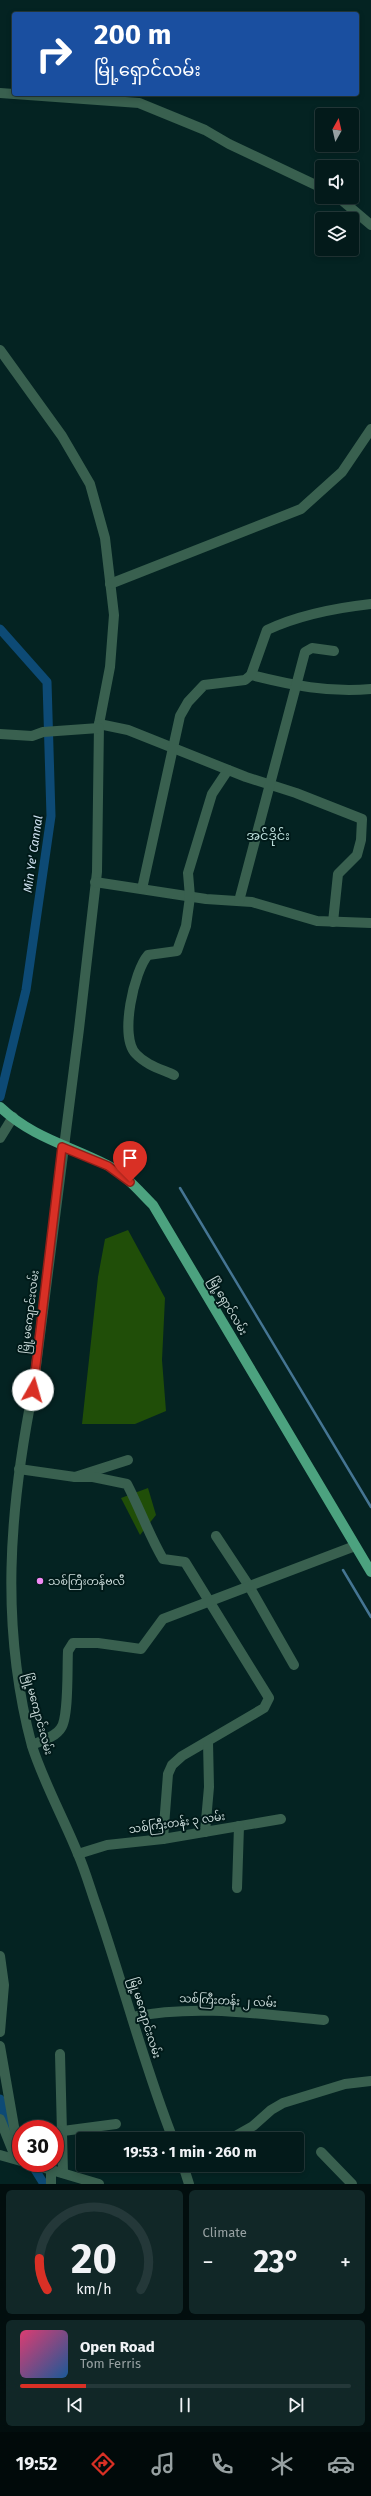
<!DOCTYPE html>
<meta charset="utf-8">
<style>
:root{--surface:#031a1a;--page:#112727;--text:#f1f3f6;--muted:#97a1a2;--line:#243839;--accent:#d93025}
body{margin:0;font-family:"Fira Sans","Noto Sans Myanmar",sans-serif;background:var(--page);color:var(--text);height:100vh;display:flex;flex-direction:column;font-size:15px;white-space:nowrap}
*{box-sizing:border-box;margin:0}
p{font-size:13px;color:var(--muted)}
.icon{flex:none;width:22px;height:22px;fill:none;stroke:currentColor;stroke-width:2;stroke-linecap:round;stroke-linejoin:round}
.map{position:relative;height:2184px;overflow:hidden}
.panel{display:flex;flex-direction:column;gap:6px;padding:6px;background:#020e0e;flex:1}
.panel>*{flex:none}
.banner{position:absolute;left:12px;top:12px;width:347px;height:84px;border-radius:4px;box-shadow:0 2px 6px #0003,0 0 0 1px var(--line);background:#1a4fa0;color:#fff;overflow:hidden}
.needle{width:26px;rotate:8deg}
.controls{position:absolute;left:315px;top:108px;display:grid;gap:8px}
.controls a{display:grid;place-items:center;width:44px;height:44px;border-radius:4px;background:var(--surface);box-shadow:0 2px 6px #0003,0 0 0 1px var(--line);font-size:20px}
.speed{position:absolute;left:12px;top:2120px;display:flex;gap:8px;font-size:20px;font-weight:700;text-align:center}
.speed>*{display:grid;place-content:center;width:52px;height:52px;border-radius:50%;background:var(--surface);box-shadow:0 2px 6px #0003,0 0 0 1px var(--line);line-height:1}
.speed .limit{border:6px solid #d22;background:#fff;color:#111}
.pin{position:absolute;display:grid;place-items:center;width:34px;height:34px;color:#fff;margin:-41px -17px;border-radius:50% 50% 50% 0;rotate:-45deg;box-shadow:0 0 4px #0007}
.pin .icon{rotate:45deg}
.me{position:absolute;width:44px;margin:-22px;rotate:7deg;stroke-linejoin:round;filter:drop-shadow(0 0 3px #0008)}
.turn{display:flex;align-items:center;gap:14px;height:84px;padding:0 16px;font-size:18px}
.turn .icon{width:52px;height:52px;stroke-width:2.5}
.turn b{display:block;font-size:28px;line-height:34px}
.big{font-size:30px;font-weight:700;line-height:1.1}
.panel .tile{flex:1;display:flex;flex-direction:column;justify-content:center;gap:6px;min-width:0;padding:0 14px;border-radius:6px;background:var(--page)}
.panel .dial{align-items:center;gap:0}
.dial svg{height:104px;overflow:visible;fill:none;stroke:var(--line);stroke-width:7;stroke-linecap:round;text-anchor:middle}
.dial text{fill:var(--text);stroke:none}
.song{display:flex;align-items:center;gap:12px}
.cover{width:48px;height:48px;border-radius:6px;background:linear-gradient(135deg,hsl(340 70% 55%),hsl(210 70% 35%))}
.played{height:4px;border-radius:2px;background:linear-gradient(90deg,var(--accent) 20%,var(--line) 20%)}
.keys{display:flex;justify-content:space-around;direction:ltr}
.heat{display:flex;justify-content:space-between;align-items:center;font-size:22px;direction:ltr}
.panel .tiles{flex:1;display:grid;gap:6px;grid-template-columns:1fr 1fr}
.tile:last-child{grid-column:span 2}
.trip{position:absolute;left:76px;top:2132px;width:228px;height:40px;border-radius:4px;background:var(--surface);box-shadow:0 2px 6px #0003,0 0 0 1px var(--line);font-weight:700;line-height:40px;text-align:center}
.dock{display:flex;height:64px;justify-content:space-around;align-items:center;background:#010a0a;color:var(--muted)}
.dock .icon{width:28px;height:28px}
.dock .selected{color:var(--accent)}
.dock b{font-size:18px;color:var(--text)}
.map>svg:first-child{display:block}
.green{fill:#204e08}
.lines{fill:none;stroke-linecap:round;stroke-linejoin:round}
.stream{stroke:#457593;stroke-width:2.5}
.canal{stroke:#0d4a75;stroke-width:9}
.minor{stroke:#39604f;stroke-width:10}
.major{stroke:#4ca27f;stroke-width:10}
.route-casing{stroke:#8d1f18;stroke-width:10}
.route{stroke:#d93025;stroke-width:7}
.poi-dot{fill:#f18af4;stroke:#001a19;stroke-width:1.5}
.labels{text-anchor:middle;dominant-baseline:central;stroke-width:4;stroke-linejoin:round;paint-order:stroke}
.street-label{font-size:11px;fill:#c9dad9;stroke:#001a19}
.poi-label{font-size:11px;fill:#c9dad9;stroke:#001a19;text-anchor:start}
.water-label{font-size:12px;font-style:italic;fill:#d2e4f4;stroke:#001a19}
.quarter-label{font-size:13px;fill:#bbddda;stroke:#001a19}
</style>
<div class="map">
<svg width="371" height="2184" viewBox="0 0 371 2184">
<rect width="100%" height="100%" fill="#042322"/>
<g class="green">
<polygon points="128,1230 165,1298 162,1360 166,1411 135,1424 82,1424 98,1277 105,1239"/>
<polygon points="148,1488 156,1515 140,1535 121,1498"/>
</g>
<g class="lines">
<g class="stream">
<polyline points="180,1188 371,1507"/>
<polyline points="343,1570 371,1617"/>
</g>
<g class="canal">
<polyline points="0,629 47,682 51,816 26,990 0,1097"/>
<polyline points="0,2099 9,2131 21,2149"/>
<polyline points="31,2163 44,2184"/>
</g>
<g class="minor">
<polyline points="0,93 139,103 205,130 229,144 322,188"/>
<polyline points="338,197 371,225"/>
<path d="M0,350L62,436L90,484L105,538L114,615L110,667L99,724L97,872L79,1029L33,1390C9,1511 0,1626 32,1746C44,1783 63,1817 78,1854C85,1870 90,1888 96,1905C123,1983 143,2063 173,2139"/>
<polyline points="110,584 301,509 342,472 371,429"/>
<path d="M251,675C291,685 329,693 371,689"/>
<polyline points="99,724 128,730 246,777 296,793 362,819 361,840 357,855 338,874 333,922"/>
<polyline points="0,734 32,736 43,732 99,728"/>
<polyline points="95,882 206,899 252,902 317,921 371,923"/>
<path d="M142,889L180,716L188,702L204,685L245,680L251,675L267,630C299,615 335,608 371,604"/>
<polyline points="239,901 305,652 312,648 334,651"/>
<path d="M174,1075C161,1069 146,1065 136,1054C119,1037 134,971 148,955L177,951L186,926L190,897L188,873L212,794L228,770"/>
<polyline points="0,1138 13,1117"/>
<polyline points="19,1469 75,1477 128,1460"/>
<path d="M75,1477H93L127,1484C140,1509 149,1535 163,1559L185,1562L269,1698L264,1708L182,1756L172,1765L168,1774L163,1839"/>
<polyline points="216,1536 249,1586 294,1665"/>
<path d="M32,1745C41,1741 56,1737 61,1728C69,1717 67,1667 68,1651L73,1643H98L141,1649L163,1619L355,1546"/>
<polyline points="205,1832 209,1787 208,1742"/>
<polyline points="78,1854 107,1845 163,1839 281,1819"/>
<polyline points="237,1888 239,1826"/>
<polyline points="0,1956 4,1985 0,2032"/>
<path d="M132,2017C196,2004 259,2014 324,2020"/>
<polyline points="0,2046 16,2138 21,2143"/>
<polyline points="60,2054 63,2173"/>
<polyline points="0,2119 16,2159"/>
<polyline points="63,2131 116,2124"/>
<polyline points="230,2139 253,2126 271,2110 283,2103 345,2084 371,2081"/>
<polyline points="321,2152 352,2184"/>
<polyline points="0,2155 21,2161"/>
<polyline points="28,2163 99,2184"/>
<polyline points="183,2165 189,2184"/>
<polyline points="51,2184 51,2170"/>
</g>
<path class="major" d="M0,1107C33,1138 68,1145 107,1165C125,1174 139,1191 153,1205L371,1572"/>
</g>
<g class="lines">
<g class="route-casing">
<polyline id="route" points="33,1390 62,1147 108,1166 130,1182"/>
</g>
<use href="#route" class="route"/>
</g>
<circle class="poi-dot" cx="40" cy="1581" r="4"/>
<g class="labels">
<g class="street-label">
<text transform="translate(228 1306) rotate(60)">မြို့ရှောင်လမ်း</text>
<text transform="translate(30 1312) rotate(-83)">မြို့မကျောင်းလမ်း</text>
<text transform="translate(38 1714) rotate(75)">မြို့မကျောင်းလမ်း</text>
<text transform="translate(177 1823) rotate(-8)">သစ်ကြီးတန်း ၃ လမ်း</text>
<text transform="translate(228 2001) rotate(3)">သစ်ကြီးတန်း ၂ လမ်း</text>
<text transform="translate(145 2018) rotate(73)">မြို့မကျောင်းလမ်း</text>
</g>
<g class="poi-label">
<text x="48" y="1581">သစ်ကြီးတန်ဗလီ</text>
</g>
<g class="water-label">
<text transform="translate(33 854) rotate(-82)">Min Ye' Cannal</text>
</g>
<g class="quarter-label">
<text x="268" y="835">အင်ဒိုင်း</text>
</g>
</g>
</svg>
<div class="controls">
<a><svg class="needle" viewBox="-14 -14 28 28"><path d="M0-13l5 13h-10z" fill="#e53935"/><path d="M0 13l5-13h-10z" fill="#97a1a2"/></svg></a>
<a><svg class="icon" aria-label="sound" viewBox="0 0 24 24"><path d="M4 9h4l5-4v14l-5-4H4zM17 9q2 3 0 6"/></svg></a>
<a><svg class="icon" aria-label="layers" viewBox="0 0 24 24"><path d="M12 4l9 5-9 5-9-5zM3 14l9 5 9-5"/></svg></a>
</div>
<div class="speed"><div class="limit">30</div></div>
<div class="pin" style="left:130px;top:1182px;background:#d93025"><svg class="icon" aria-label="arrive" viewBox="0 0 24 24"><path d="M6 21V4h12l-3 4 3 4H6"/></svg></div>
<svg class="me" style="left:33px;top:1390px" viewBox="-20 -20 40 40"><circle r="19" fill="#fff"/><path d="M0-13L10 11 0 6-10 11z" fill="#d93025"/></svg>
<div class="trip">19:53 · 1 min · 260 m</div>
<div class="banner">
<div class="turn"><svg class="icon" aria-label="right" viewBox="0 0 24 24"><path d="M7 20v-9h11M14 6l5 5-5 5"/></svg><div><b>200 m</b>မြို့ရှောင်လမ်း</div></div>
</div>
</div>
<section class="panel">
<div class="tiles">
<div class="tile dial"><svg viewBox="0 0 100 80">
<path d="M14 69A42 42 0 1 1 86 69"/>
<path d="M14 69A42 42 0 0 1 8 45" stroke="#d93025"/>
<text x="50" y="56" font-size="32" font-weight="700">20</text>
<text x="50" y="72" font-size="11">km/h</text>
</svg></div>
<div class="tile"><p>Climate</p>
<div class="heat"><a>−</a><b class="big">23°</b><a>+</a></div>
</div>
<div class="tile">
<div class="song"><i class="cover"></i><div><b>Open Road</b><p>Tom Ferris</p></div></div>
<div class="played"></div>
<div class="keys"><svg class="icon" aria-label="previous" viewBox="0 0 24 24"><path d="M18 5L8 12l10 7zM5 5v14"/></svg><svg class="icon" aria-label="pause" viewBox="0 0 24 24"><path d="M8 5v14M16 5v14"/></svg><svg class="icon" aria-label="next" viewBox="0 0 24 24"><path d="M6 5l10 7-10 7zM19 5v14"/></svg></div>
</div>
</div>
</section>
<nav class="dock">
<b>19:52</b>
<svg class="icon selected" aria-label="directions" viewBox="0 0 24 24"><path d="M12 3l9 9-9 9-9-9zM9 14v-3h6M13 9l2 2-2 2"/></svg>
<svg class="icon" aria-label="music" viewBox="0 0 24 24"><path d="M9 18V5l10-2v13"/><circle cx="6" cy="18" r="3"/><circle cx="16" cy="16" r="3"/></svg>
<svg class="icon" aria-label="phone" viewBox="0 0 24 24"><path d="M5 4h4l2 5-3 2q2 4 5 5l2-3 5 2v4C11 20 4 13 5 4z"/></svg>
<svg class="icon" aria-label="climate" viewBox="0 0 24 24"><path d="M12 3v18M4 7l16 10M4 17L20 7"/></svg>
<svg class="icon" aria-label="car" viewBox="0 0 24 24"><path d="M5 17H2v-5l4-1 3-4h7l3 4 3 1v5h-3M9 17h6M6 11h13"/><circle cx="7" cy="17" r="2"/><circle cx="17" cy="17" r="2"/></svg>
</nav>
